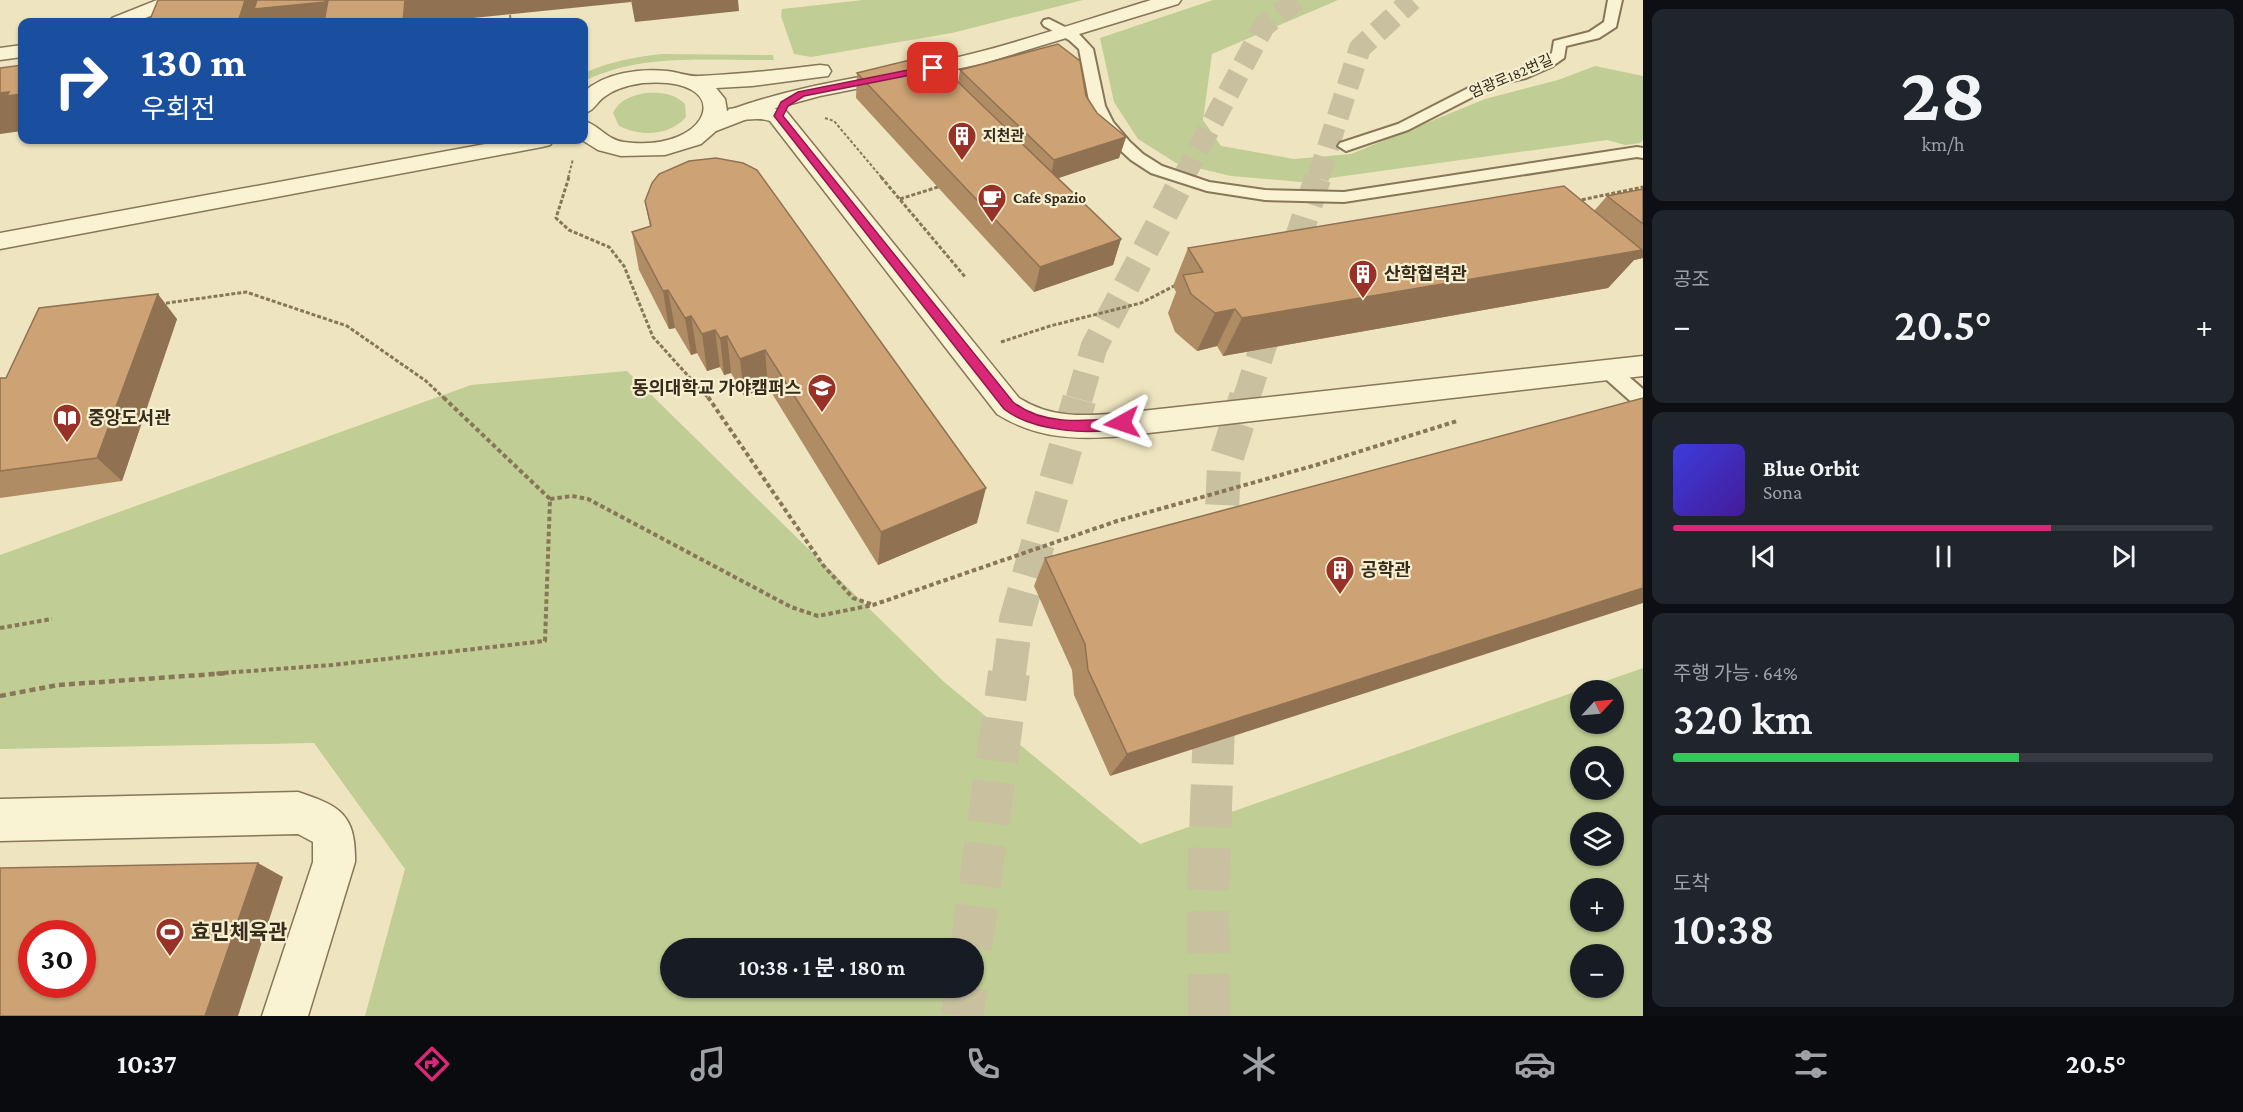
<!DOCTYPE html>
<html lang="ko">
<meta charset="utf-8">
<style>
:root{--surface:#171b24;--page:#20242c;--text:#f1f3f6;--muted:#9ea1a6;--line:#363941;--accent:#db2777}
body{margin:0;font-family:"Crimson Pro","Noto Sans KR",serif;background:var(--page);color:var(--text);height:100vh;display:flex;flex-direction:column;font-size:22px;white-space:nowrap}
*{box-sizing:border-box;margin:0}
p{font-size:20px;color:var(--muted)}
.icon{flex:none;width:33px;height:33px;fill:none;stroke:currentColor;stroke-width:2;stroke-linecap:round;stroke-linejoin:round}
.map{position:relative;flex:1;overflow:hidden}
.details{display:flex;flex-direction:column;gap:9px;padding:9px;background:#0d0f14;width:600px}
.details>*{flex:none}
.banner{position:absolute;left:18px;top:18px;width:570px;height:126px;border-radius:12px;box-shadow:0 2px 4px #0004;background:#1a4fa0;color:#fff;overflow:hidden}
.needle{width:39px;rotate:64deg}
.fabs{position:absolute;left:1570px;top:680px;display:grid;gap:12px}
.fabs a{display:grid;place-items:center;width:54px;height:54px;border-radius:50%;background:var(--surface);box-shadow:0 2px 4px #0004;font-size:30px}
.speed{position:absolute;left:18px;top:920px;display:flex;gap:12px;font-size:30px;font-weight:700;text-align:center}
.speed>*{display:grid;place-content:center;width:78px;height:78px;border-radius:50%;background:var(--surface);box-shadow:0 2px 4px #0004;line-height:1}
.speed .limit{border:9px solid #d22;background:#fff;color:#111}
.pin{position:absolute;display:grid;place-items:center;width:51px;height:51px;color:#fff;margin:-26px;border-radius:12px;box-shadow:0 3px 9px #0006}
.me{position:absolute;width:66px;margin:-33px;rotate:265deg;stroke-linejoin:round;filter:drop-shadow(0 0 4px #0008)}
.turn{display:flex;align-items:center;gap:21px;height:126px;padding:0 24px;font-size:27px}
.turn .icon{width:78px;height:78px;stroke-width:2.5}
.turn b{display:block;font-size:42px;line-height:51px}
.big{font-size:45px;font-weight:600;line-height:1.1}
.details .widget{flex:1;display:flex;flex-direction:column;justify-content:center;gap:9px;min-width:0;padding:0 21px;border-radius:12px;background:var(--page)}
.details .dial{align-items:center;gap:0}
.dial b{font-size:78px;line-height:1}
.song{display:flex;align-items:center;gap:18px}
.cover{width:72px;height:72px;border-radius:9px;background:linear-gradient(135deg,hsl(240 70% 55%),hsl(260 70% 35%))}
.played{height:6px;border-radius:3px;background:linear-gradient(90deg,var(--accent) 70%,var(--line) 70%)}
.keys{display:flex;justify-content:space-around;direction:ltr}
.heat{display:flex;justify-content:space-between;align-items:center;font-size:33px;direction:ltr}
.charge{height:9px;border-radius:4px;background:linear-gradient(90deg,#34c759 64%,var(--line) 0)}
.trip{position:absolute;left:660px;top:938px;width:324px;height:60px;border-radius:30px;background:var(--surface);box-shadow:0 2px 4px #0004;font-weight:600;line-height:60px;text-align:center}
.dock{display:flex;height:96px;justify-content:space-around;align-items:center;background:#090b0e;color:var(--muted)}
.dock .icon{width:42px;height:42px}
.dock .on{color:var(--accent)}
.dock b{font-size:27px;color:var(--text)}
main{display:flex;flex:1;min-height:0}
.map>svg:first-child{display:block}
.green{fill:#c0cd94;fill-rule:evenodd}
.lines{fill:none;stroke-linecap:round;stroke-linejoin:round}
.trunk-tunnel-far3{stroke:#c9c09f;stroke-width:22;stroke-dasharray:22 10;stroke-linecap:butt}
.trunk-tunnel-far2{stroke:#c9c09f;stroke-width:27;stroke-dasharray:27 14;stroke-linecap:butt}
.trunk-tunnel-far1{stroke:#c9c09f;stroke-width:34;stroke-dasharray:34 16;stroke-linecap:butt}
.trunk-tunnel{stroke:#c9c09f;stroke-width:42;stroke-dasharray:42 21;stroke-linecap:butt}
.service-casing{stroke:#887658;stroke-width:4}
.minor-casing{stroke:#887658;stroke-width:3}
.tertiary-casing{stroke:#887658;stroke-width:3}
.path-far3{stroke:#887658;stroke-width:2;stroke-dasharray:3 2;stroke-linecap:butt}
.path-far2{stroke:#887658;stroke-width:3;stroke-dasharray:4 2;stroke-linecap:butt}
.path-far1{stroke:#887658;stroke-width:4;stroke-dasharray:4.5 3;stroke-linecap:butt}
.path{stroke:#887658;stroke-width:4.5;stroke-dasharray:6 4;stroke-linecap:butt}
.service{fill:#f9f2d3;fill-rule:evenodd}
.minor{fill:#f9f2d3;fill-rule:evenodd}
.tertiary{fill:#f9f2d3;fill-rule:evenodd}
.wall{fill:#b08c65}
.shaded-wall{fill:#907252}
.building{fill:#cda375;stroke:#907252;stroke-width:1.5;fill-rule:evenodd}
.route{fill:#db2777;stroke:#8e194d;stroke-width:1.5}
.labels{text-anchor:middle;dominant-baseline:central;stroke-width:4.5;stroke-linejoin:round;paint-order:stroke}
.far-street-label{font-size:15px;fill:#372c1c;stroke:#f6efd0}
.far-poi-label{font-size:15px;font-weight:bold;fill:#372c1c;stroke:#f6efd0;text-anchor:start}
.poi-label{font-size:18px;font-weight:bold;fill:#372c1c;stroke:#f6efd0;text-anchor:start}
.near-poi-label{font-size:21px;font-weight:bold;fill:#372c1c;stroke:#f6efd0;text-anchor:start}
</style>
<main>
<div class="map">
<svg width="1643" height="1016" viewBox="0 0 1643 1016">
<rect width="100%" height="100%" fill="#eee5c0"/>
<g class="green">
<polygon points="863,0 1083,0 952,33 811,57 794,54 781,16 782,9"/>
<polygon points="1213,0 1338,0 1212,54 1203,120 1221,146 1294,159 1351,154 1485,99 1558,80 1595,66 1643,76 1643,140 1640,143 1625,145 1607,140 1301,182 1231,176 1176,163 1138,139 1114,102 1100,38"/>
<path d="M661,54L773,55L774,60C709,61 644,52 584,81V73C609,62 634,57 661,54Z"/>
<path d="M645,93C660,92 674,93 685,104L686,117C669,136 641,137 619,126L613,113C619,100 631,96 645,93Z"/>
<path d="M627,371L943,681L1140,844L1643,668V1016H365L405,869L314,743L0,749V555L471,385ZM1581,690H1614V723H1581ZM1581,756H1614V789H1581ZM1581,822H1614V855H1581ZM1581,888H1614V921H1581ZM670,948H974V987H670ZM1581,954H1614V987H1581Z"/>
</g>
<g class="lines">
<g class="trunk-tunnel-far3">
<polyline points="1183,178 1264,26 1296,0"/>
<polyline points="1318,178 1360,48 1412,0"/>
</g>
<g class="trunk-tunnel-far2">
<polyline points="1079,399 1094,347 1184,177"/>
<polyline points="1246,399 1318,177"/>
</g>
<g class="trunk-tunnel-far1">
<polyline points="1220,555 1224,466 1246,397"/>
<polyline points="1009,674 1016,620 1080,397"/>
</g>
<g class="trunk-tunnel">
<polyline points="971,948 1009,673"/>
<polyline points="962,1016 966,987"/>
<polyline points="1209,1016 1208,891 1215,697"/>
</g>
<g class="service-casing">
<g id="service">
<polygon points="1608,0 1622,0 1616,27 1599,38 1566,46 1564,58 1551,67 1526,78 1496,85 1408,130 1346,151 1338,146 1340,143 1398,124 1486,79 1516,72 1552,53 1554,41 1589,32 1604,22"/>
<polygon points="1049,19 1079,34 1093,49 1105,106 1113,122 1130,142 1143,154 1162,166 1209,182 1265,190 1344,192 1637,147 1643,148 1643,158 1637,157 1344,202 1265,200 1207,191 1151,173 1131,160 1118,148 1098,123 1090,106 1079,49 1069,40 1044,26 1042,23 1044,20"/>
<polygon points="1607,362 1614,364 1643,389 1643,409 1636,406 1600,374 1597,369 1600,364"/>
</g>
</g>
<g class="minor-casing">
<g id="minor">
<polygon points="157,0 184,0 181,4 135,22 109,22 112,18"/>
<polygon points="22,45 22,57 0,60 0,48"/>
<path d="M758,105L786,111L1019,398C1053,419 1084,416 1123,413L1643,356V376L1123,436C1077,440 1037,439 997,414L770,121C756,116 743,122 729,119L726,114L729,109Z"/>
<path d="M298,792C340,806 356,814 355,862L308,1016H262L313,862V842L298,834L0,841V799Z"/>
</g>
</g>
<g class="tertiary-casing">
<g id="tertiary">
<path d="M1151,0H1181L1178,4L981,64L820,96L776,108L716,131L701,144L665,155L621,156L598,150L582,140L584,121C599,125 607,140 624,142C712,154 739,75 643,83C629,85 616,88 604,97C596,103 594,111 584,113V92C604,73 640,68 667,71C678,72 689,77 699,76C740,74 780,70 820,65L828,66L831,71L828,76L820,77L752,86L716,88L725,99L727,111C806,81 890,75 971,54C1031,39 1091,18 1151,0Z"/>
<polygon points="507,140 554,140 550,145 542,147 0,249 0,233"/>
</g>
</g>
<g class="path-far3">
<polyline points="510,15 511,22"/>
<polyline points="825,118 834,121 882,178"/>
<polyline points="568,178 573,159"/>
</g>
<g class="path-far2">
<polyline points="569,177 556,218 569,230 609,247 624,266 653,337 709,399"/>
<polyline points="881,177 966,278"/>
<polyline points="900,199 938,187"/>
<polyline points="1576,201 1643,187"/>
<polyline points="160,304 246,292 347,326 426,381 445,399"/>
<polyline points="1001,342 1050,326 1141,303 1176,285"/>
</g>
<g class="path-far1">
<polyline points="708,397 823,565 853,598 871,604"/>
<polyline points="550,499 572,496 588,499 791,607 818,616 873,605 1117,521 1316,465 1457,421"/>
<polyline points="0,628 52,619"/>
<polyline points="209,674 332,665 545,641 550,499 443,397"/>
</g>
<polyline class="path" points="0,696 58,685 229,673"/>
<use href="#service" class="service"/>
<use href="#minor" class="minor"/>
<use href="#tertiary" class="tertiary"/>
</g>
<g class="wall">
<polygon points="960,70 1086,96 1097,113 1126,137 1119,158 1057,178 1121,239 1113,265 1034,292 856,98 857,73 958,83"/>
<polygon points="1643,189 1643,258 1634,260 1608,288 1223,356 1217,346 1197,351 1175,332 1168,313 1176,292 1173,286 1188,248 1594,211 1607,196"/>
<polygon points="645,201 977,523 878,565 768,387 744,396 731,373 724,375 720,367 707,371 697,353 691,355 675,328 669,329 639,270 632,232 650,226"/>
<polygon points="177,319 122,481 0,498 0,378 6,378"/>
<polygon points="1643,398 1110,776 1074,695 1072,670 1034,586 1045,558"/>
</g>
<g class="shaded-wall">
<polygon points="245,0 335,0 344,22 238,22"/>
<polygon points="405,0 631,0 631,2 433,22 403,22"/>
<polygon points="631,0 738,0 739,11 635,22"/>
<polygon points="9,92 22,94 22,131 0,134 0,93"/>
<polygon points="1126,137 1119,158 1050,181 1054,160"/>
<polygon points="1121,239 1113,265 1034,292 1040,267"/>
<polygon points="1643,249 1643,258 1634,260 1608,288 1223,356 1242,318 1642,250"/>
<polygon points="668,290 675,328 669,329 663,291"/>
<polygon points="158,294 177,319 122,481 97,458"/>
<polygon points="1235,309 1217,346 1197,351 1215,313"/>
<polygon points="691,316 697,353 691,355 685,318"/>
<polygon points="715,330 720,367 707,371 702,334"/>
<polygon points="727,336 731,373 724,375 720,338"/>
<polygon points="765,350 768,387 744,396 740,359"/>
<polygon points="986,488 977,523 878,565 881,532"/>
<polygon points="1643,588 1643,603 1110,776 1127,754"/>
<polygon points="258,863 283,877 238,1016 205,1016"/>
</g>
<g class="building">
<polygon points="158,0 245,0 238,22 149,22"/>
<polygon points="257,0 325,0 325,2 254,9"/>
<polygon points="328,0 405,0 403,22 324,22"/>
<polygon points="1058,44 1080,61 1086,96 1097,113 1126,137 1054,160 960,70"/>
<polygon points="930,55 1121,239 1040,267 857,73"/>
<polygon points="22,65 22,94 7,96 9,92 0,93 0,68"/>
<polygon points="716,158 743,163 757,170 986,488 881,532 765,350 740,359 727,336 720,338 715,330 702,334 691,316 685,318 668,290 663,291 632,232 651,226 645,201 652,183 659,174 689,161"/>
<polygon points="1564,186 1642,250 1242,318 1235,309 1215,313 1191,294 1183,275 1203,272 1188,248"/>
<polygon points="1643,189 1643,224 1607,196"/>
<polygon points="158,294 97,458 0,471 0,378 6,378 39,308"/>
<polygon points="1643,398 1643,588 1127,754 1088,670 1085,644 1045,558"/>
<path d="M258,863L205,1016H0V868ZM32,933H82V984H32Z"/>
</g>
<path class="route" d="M933,65L937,68L936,70L804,96L788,106L783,116L1013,402C1043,426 1085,421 1122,418L1126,419L1128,423L1126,426C1092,437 1032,431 1004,409L774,116L781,102L798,92Z"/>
<defs>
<g id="building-pin" transform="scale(1.5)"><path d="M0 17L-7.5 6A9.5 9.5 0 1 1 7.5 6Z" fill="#983127" stroke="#f6efd0"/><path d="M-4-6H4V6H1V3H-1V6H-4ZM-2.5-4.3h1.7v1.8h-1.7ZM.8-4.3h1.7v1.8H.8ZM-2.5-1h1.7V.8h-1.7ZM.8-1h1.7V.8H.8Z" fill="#fff"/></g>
<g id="cafe-pin" transform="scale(1.5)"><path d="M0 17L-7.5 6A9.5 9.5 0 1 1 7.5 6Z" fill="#983127" stroke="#f6efd0"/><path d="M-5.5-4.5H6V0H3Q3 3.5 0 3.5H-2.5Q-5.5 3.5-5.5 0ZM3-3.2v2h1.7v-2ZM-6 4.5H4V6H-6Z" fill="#fff"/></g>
<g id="university-pin" transform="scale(1.5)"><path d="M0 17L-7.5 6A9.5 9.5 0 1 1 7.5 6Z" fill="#983127" stroke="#f6efd0"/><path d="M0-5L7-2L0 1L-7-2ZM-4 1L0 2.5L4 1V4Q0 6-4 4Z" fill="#fff"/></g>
<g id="library-pin" transform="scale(1.5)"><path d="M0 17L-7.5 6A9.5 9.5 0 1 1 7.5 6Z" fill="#983127" stroke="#f6efd0"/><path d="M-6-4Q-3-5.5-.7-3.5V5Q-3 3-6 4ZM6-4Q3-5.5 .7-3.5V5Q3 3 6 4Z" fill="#fff"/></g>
<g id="stadium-pin" transform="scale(1.5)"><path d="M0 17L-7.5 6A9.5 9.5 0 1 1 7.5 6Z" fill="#983127" stroke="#f6efd0"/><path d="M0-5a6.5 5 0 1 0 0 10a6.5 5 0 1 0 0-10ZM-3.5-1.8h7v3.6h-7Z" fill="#fff"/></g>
</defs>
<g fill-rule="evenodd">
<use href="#building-pin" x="962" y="136"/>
<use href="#cafe-pin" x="992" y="198"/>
<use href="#building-pin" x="1363" y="274"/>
<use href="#university-pin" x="822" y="388"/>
<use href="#library-pin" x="67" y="418"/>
<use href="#building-pin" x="1340" y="570"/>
<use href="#stadium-pin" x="170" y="932"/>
</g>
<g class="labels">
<g class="far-street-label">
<text transform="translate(1511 76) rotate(-23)">엄광로182번길</text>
</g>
<g class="far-poi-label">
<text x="983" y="136">지천관</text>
<text x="1013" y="198">Cafe Spazio</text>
</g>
<g class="poi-label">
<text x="1384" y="274">산학협력관</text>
<text x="801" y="388" text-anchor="end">동의대학교 가야캠퍼스</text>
<text x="88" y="418">중앙도서관</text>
<text x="1361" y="570">공학관</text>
</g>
<g class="near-poi-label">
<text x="191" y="932">효민체육관</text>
</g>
</g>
</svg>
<div class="fabs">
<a><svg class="needle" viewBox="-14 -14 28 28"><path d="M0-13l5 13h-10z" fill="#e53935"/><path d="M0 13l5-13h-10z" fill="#9ea1a6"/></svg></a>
<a><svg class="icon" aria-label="search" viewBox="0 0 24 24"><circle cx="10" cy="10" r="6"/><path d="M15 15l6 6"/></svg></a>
<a><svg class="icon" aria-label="layers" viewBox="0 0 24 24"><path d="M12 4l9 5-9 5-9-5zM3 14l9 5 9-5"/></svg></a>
<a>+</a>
<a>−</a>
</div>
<div class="speed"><div class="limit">30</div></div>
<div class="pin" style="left:933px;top:68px;background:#d93025"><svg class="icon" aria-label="arrive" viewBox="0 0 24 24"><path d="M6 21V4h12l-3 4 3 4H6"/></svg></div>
<svg class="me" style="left:1122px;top:423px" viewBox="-20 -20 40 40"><path d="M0-17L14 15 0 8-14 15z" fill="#db2777" stroke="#fff" stroke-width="4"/></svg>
<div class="trip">10:38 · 1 분 · 180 m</div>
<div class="banner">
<div class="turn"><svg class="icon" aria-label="right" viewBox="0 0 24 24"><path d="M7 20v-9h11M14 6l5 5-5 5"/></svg><div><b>130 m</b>우회전</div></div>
</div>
</div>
<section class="details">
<div class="widget dial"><b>28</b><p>km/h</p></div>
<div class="widget"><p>공조</p>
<div class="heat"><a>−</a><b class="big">20.5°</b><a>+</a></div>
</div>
<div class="widget">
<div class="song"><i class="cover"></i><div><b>Blue Orbit</b><p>Sona</p></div></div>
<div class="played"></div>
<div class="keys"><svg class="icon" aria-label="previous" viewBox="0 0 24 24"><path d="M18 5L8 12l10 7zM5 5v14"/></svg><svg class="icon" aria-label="pause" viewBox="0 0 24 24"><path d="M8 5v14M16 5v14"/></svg><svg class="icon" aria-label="next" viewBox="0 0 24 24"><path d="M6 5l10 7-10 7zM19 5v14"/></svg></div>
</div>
<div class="widget"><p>주행 가능 · 64%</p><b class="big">320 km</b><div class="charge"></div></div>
<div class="widget"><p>도착</p><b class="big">10:38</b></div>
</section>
</main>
<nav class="dock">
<b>10:37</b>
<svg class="icon on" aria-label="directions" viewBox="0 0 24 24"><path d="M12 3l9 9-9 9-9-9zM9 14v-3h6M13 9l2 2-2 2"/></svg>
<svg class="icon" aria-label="music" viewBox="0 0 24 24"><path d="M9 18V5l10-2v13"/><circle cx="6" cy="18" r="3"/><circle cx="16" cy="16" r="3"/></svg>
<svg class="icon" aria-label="phone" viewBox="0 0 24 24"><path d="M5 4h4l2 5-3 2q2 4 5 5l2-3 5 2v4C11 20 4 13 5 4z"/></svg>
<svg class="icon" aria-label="climate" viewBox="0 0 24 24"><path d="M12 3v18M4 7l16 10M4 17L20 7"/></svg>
<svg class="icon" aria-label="car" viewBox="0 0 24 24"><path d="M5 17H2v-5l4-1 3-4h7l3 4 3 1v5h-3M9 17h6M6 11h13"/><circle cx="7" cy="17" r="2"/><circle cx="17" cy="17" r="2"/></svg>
<svg class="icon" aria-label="filters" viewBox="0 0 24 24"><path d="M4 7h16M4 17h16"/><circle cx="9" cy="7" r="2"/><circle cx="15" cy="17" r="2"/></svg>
<b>20.5°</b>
</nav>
